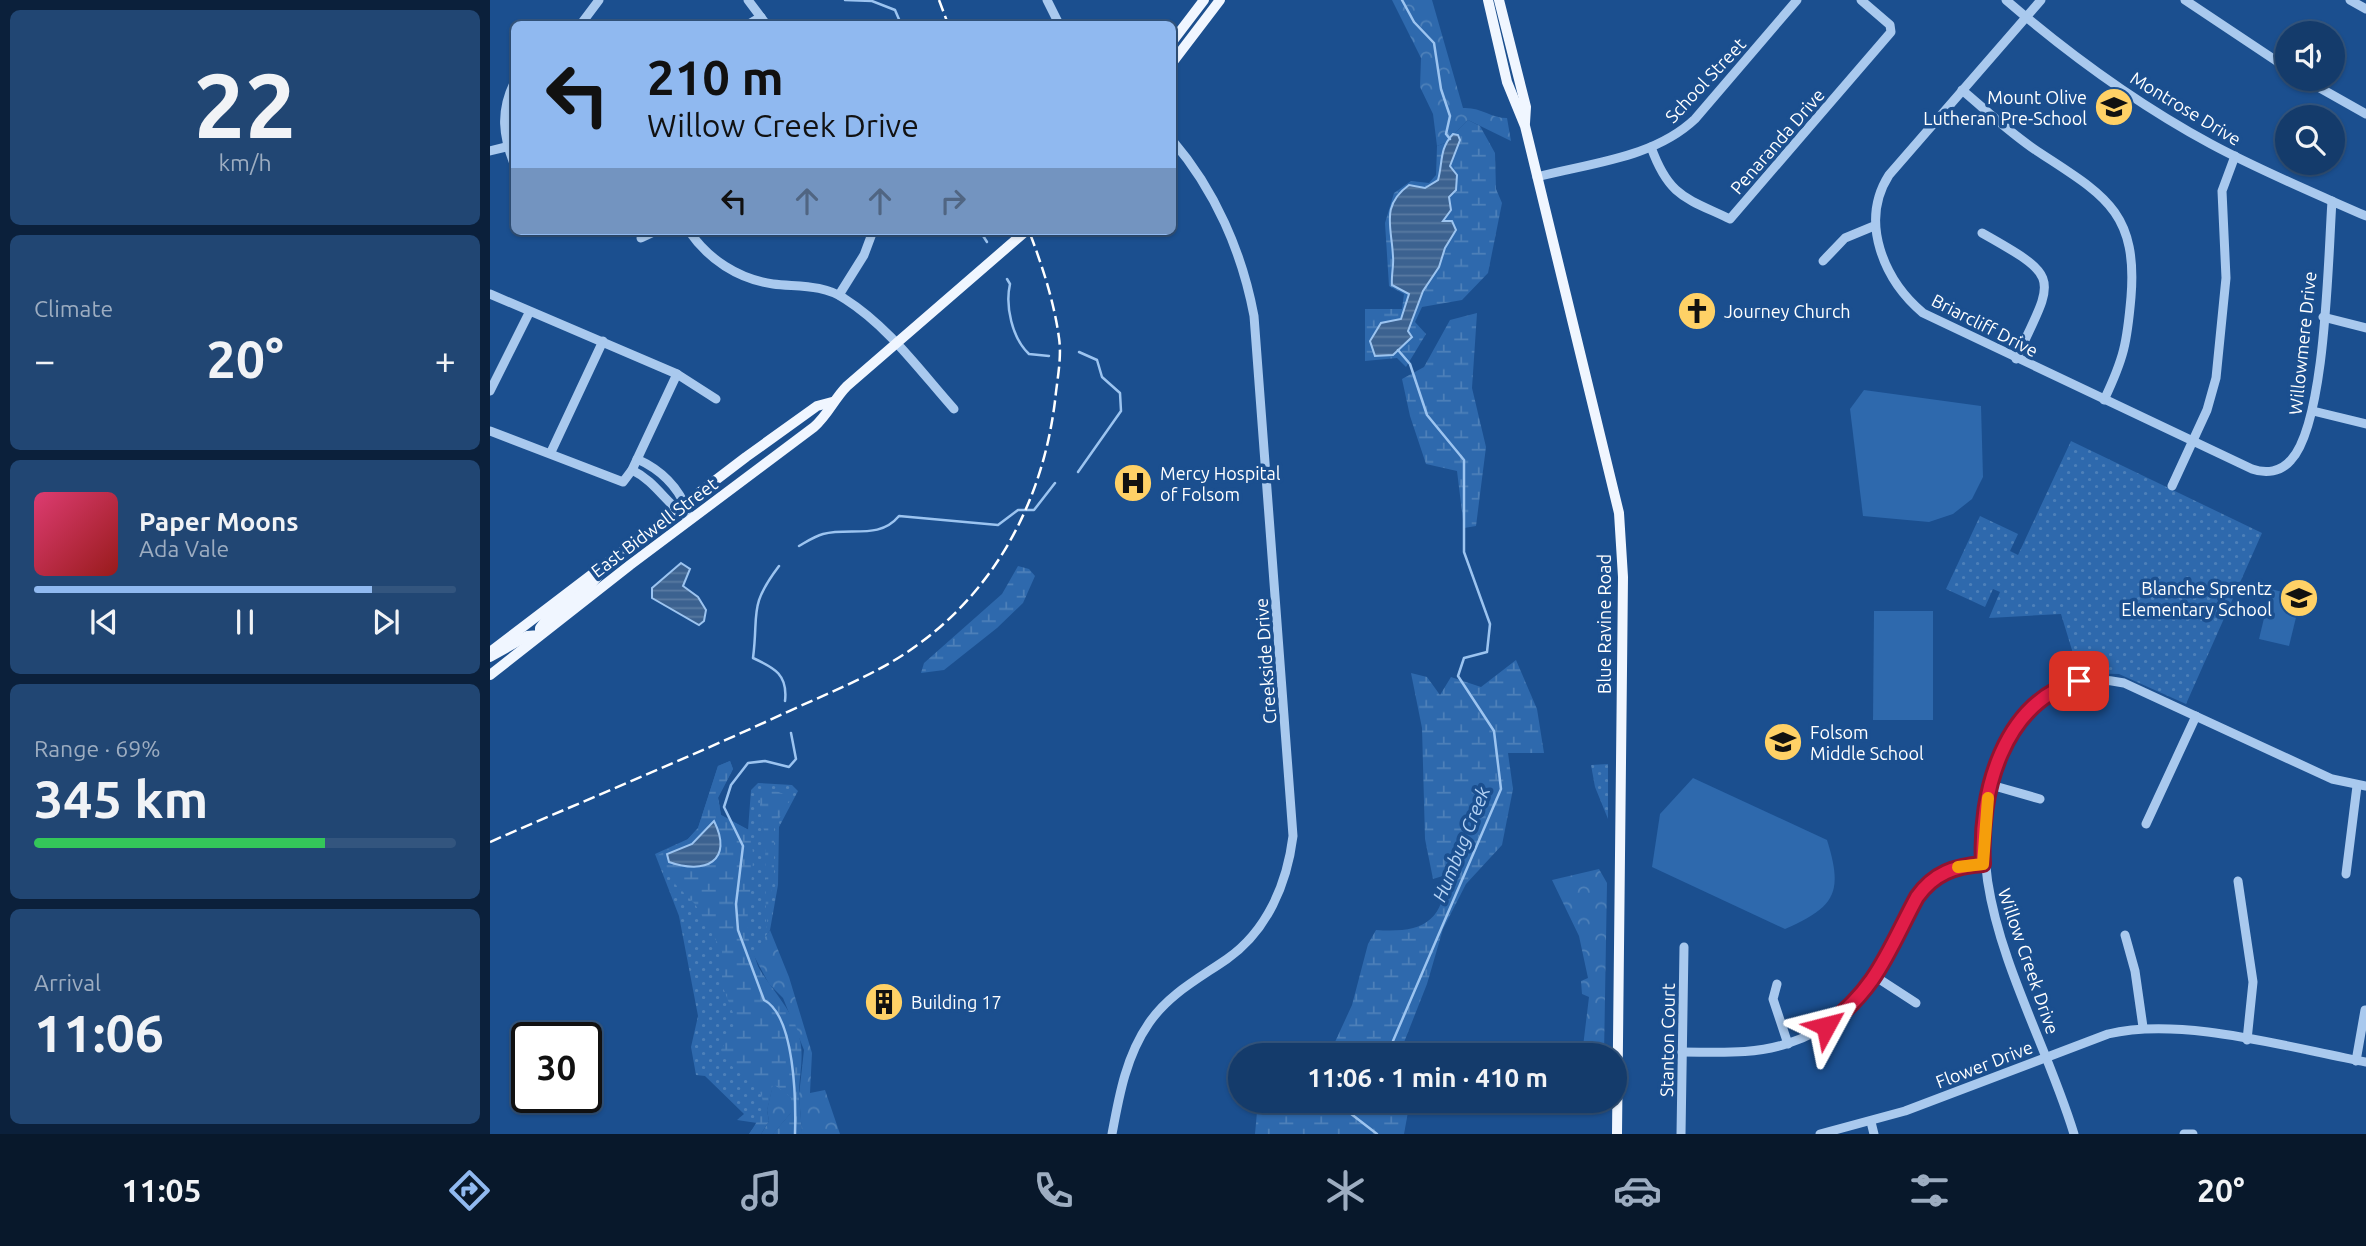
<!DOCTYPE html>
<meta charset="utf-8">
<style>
:root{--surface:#143b6b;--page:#214673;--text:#f1f3f6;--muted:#9dadc1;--line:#33557e;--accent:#90b9f0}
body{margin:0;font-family:Ubuntu,sans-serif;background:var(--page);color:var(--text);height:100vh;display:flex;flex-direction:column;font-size:26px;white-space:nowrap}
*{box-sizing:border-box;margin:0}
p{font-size:23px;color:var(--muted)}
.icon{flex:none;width:38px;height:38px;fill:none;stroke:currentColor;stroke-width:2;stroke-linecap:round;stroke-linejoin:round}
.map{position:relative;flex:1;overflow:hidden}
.side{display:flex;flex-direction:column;gap:10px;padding:10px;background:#0b203b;width:490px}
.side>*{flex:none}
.hud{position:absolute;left:21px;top:21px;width:665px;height:214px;border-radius:10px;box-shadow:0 2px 5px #0004,0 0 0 2px var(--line);background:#90b9f0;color:#111;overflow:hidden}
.tools{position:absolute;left:1785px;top:21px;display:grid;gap:14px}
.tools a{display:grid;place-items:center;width:70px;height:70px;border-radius:50%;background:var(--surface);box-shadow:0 2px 5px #0004,0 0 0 2px var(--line);font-size:35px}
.speed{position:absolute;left:21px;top:1022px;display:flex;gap:14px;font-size:35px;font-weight:700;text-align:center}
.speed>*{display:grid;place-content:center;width:91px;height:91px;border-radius:50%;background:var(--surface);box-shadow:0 2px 5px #0004,0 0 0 2px var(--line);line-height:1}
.speed .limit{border:4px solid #111;border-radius:10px;background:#fff;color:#111}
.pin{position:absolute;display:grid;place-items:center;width:60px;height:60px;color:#fff;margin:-30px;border-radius:14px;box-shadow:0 4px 10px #0006}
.me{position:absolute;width:77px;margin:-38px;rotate:52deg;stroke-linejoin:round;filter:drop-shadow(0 0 5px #0008)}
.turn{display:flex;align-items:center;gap:24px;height:147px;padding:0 21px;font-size:32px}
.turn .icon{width:91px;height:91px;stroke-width:2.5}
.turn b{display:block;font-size:49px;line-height:60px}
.lanes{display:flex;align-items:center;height:66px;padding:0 21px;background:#0003;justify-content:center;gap:35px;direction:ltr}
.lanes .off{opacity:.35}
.big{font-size:52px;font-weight:600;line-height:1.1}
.side .widget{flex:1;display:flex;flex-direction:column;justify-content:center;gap:10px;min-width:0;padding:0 24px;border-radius:10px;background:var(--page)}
.side .dial{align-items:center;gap:0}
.dial b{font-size:91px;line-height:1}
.song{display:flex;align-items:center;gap:21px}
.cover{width:84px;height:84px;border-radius:10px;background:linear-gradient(135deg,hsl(340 70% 55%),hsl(0 70% 35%))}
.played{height:7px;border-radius:4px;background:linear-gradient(90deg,var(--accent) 80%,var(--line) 80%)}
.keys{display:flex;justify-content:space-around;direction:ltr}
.heat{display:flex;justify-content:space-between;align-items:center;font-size:38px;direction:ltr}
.charge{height:10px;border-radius:5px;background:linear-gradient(90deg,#34c759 69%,var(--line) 0)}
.trip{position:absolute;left:738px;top:1043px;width:399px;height:70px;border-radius:35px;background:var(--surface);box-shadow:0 2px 5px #0004,0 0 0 2px var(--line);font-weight:600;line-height:70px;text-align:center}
.menu{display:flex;height:112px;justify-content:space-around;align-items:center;background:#08182b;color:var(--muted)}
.menu .icon{width:49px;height:49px}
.menu .on{color:var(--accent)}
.menu b{font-size:32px;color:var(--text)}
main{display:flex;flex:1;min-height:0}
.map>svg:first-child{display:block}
.grass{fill:url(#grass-dots)}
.forest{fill:url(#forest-crowns)}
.wetland{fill:url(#wetland-marsh)}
.pitch{fill:#2e69ad}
.water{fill:url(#water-rules);stroke:#9cc4f0;stroke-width:2}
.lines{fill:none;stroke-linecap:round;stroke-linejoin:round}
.stream{stroke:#9cc4f0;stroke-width:2.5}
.minor{stroke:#a9c9ee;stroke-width:9}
.major{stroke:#f0f6ff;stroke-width:10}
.rail{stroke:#fff;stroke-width:2.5;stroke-dasharray:12 5;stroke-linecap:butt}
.route-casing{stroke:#92132f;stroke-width:18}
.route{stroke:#e11d48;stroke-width:12}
.slow{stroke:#f59e0b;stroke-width:12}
.labels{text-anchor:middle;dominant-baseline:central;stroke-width:7;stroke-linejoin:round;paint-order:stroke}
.street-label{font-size:18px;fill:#fff;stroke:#1b4f8f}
.poi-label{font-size:18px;fill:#fff;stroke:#1b4f8f;text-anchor:start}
.water-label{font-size:19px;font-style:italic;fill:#b5d3f5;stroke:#1b4f8f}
</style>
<main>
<section class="side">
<div class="widget dial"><b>22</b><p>km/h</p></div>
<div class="widget"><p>Climate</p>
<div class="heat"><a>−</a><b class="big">20°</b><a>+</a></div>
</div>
<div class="widget">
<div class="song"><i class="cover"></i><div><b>Paper Moons</b><p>Ada Vale</p></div></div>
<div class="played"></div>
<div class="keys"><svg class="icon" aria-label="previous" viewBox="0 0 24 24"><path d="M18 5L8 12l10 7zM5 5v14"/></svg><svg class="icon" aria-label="pause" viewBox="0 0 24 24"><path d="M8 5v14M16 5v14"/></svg><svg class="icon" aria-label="next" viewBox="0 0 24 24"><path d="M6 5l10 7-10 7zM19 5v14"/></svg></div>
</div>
<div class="widget"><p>Range · 69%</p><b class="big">345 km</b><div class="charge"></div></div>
<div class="widget"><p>Arrival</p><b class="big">11:06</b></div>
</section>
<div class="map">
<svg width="1876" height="1134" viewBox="0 0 1876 1134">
<defs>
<pattern id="grass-dots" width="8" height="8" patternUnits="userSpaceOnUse" patternTransform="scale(1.75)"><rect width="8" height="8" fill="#2e69ad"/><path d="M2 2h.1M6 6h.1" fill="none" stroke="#4d80b9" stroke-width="1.8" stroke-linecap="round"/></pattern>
<pattern id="forest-crowns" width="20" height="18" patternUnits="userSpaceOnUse" patternTransform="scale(1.75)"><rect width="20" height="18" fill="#2e69ad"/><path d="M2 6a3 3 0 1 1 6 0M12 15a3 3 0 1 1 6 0" fill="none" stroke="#4d80b9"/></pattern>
<pattern id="wetland-marsh" width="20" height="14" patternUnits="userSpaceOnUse" patternTransform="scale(1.75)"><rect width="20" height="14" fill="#2e69ad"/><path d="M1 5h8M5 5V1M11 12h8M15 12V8" fill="none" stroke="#4d80b9"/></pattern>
<pattern id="water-rules" width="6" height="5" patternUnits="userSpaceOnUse" patternTransform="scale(1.75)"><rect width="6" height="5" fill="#3c6290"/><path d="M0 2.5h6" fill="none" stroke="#597aa1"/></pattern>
</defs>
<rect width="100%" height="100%" fill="#1b4f8f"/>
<g class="grass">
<polygon points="1581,441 1772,533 1696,704 1629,674 1589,673 1571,614 1499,618 1510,592 1503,589 1495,607 1456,589 1490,516 1528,534 1520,551 1528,555"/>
<polygon points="240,761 243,769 228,797 231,815 258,830 261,790 268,783 302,785 308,791 289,827 288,885 280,930 264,954 309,1095 312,1134 283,1134 301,1113 283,1085 271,1134 259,1134 267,1123 247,1120 254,1114 215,1076 206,1075 201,1047 208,1016 189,916 165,854 198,839 208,828 228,766"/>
<polygon points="1118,764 1118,819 1105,787 1101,765"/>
</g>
<g class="forest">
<path d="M902,0H942L973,108C991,107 1001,118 1017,118L1021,141L978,120L955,143L947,146L943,114L930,87L931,58Z"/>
<polygon points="1109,869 1117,883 1114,1055 1092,1055 1099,997 1092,994 1091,981 1098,978 1089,936 1062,880"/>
<polygon points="280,930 299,977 322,1053 320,1093 335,1090 350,1134 312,1134 309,1095 314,1050 293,998 279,984 263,954"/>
<polygon points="283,1084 301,1097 301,1113 283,1134 271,1134 279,1121 277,1110"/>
</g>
<g class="wetland">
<polygon points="978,120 990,126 1005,153 1006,189 1012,203 998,273 972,300 932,307 925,322 936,334 916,367 907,358 875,361 875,309 912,309 914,294 899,286 895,223 904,193 921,181 939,183 946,175 947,146 955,143"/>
<polygon points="987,313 982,388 996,447 986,526 974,528 967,471 936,464 920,416 912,379 934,367 960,320"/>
<polygon points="528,566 539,569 545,576 533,603 507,628 454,670 431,673 434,663 512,594"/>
<path d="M1026,660L1047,709L1054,753H1018L1023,789L1012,845L976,884L953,929L937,984L909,1055H839L862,1005L878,944L886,930C930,933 954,924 956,875L943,879L935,839L932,728L921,673L937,677L950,695L961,677L991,687Z"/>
<path d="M240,761L243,769L228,798L231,815L259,830C271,867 251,907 260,946C266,974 293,996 305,1024C317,1053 309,1068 309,1097C309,1109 311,1122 312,1134H283L301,1113V1097L283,1084L277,1110L279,1121L271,1134H259C297,1081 246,1086 231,1050L247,1023L232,985V951L205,904L184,883L168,855L197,840L208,828L228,766Z"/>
<polygon points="276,787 301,797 284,828 284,874 276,929 275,835 270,811 270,795"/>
<polygon points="768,1101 920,1101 914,1134 765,1134"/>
</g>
<g class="pitch">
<polygon points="1374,390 1491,406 1493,477 1482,499 1463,514 1439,522 1373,516 1360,409"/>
<polygon points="1781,589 1811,597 1799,646 1769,639"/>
<polygon points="1384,611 1443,611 1443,720 1383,720"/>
<path d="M1203,778L1337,840C1354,894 1344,907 1295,929L1162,867L1170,814Z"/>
</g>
<g class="water">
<path d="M963,134L968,135L970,140L960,166L967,175L966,190L959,197L961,210L953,221H962L966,230L955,248L949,267L933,291L918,331L922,337L903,355L885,356L880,341L891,323L911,319L919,294L902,285C901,275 904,266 903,257C902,227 890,206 919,185L935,188L948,180C953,162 949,149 963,134Z"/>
<polygon points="191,563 200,569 193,586 208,597 216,610 214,621 209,625 162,598 162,588"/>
<path d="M224,821C244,861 215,875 179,862L177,854L202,844Z"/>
</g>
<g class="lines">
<g class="stream">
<polyline points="355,0 382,1 405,10 411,24"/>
<polyline points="912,0 924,22 944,43 951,89 960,116 956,134 960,139"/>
<polyline points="490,231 497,242"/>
<path d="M517,279L520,284C515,306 522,338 539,354L559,356"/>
<polyline points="588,472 631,411 630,393 612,377 607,360 589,352"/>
<path d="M309,546C316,542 325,536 333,534C361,527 389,540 409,516L508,525L528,510H544L565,483"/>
<path d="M289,566C258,607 269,612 263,658C285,668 298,675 295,701"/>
<path d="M301,733L306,759L299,767L275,761L258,763L241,785L234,807L253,846L246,904L248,930L274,1000C305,1016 306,1101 305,1134"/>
<polyline points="897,1055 1011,789 1004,731 968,676 974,658 997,652 1000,624 974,552 974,460 937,415 920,364 908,350"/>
<polyline points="850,1101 847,1103 887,1134"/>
</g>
<g class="minor">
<polyline points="258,0 276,24"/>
<polyline points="557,0 569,24"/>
<path d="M1516,0C1580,55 1647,104 1721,144C1771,171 1824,193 1876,216"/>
<path d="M1551,0L1399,175C1369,222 1394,280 1433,313L1762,469C1776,474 1791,472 1801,460C1836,422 1838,258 1842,201"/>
<polyline points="1695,0 1797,68"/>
<polyline points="1860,0 1876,9"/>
<polyline points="91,24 109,0"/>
<polyline points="259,24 271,17"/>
<polyline points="1814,79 1876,114"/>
<path d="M24,83C10,112 13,135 24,164"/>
<path d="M1472,90C1497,111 1520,133 1547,151C1612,194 1648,210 1641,297C1637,343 1634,358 1614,400"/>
<path d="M1161,147C1179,197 1196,198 1240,219L1401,32L1400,25L1371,0"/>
<polyline points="0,151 24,145"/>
<path d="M1047,177C1100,163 1164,158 1205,119L1307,0"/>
<path d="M199,231C218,259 248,279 283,284C307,287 333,284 355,299C399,327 430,371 464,409"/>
<path d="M1492,233C1574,279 1564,277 1526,359"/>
<polyline points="151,238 166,231"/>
<polyline points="1333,261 1355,238 1384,226"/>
<polyline points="0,294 187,374 142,470 133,482 0,431"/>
<polyline points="349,295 374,255 383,231"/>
<polyline points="1833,317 1876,328"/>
<polyline points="187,374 226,399"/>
<polyline points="0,391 39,313"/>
<polyline points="1823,411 1876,424"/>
<polyline points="61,452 113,341"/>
<path d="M147,459C174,471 192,491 200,519"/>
<path d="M142,470C167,482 177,506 200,519"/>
<polyline points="1682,486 1717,410 1726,378 1736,278 1732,191 1745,156"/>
<polyline points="1501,785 1550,799"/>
<polyline points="1656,824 1706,716"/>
<polyline points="1856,874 1867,786"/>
<polyline points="1748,881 1763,982 1757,1040"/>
<polyline points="1635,935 1645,971 1653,1027"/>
<polyline points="1386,977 1426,1003"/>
<polyline points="1287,984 1283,999 1298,1044"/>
<path d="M1192,1052C1228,1052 1264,1055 1299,1043C1334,1032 1366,1007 1387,976C1421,924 1417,869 1493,864"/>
<polyline points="1866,1061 1875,1010"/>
<polyline points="1381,1122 1384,1134"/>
<path d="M622,1134C629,1096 636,1056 659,1023C679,994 708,979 737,959C777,931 797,884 803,836L764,316C752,252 725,190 682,140"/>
<polyline points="1191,1134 1194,947"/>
<path d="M1330,1134L1415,1111L1618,1034C1692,1016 1800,1048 1876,1062"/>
<path d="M1584,1134C1543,999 1443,863 1527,723C1550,685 1593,674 1634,683L1842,779L1876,786"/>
<polyline points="1694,1134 1703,1134"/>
</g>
<g class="major">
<polyline points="998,0 1017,82 1035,126 1129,513 1133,577 1127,1134"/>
<polyline points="1009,0 1036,107 1035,123"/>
<polyline points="682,42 714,0"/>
<polyline points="682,63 730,0"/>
<polyline points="0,652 256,457 327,406 342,402"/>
<polyline points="0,657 37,636 50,635 50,628 56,620 94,592 109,575"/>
<path d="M0,675L140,565L324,427C338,415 344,399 357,386L536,231"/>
</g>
<g class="rail">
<polyline points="449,0 458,24"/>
<path d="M0,842C98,799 198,758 295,713C340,692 386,675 426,646C507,588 553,499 565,401C567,380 572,358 569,338C564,301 552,265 539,231"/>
</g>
</g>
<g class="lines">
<g class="route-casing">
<path id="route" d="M1336,1026C1387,989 1399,949 1427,897C1444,873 1465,866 1493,864C1489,793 1513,702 1589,681"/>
</g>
<use href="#route" class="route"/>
<polyline class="slow" points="1468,867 1493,864 1498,798"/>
</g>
<defs>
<g id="school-disc" transform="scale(2.0125)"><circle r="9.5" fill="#ffd166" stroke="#1b4f8f"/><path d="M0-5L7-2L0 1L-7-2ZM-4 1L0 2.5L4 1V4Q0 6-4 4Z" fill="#111"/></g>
<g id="church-disc" transform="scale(2.0125)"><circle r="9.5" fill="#ffd166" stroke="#1b4f8f"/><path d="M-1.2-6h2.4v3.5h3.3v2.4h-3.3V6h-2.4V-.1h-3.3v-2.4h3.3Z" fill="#111"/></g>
<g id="hospital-disc" transform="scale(2.0125)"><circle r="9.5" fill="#ffd166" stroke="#1b4f8f"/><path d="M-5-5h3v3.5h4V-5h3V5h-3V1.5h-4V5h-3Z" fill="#111"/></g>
<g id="building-disc" transform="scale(2.0125)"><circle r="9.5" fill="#ffd166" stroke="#1b4f8f"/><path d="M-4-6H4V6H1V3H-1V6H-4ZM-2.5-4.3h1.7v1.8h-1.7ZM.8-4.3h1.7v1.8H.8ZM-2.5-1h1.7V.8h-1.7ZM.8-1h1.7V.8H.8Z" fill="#111"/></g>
</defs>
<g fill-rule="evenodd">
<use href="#school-disc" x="1624" y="107"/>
<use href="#church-disc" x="1207" y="311"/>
<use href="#hospital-disc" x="643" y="483"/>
<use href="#school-disc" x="1809" y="598"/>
<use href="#school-disc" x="1293" y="742"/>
<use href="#building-disc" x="394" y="1002"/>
</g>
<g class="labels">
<g class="street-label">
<text transform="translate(1215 80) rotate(-47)">School Street</text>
<text transform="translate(1696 108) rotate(31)">Montrose Drive</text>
<text transform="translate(1287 141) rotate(-49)">Penaranda Drive</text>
<text transform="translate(1495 325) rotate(27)">Briarcliff Drive</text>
<text transform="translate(1812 343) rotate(-84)">Willowmere Drive</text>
<text transform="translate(164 527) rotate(-37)">East Bidwell Street</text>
<text transform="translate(1114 624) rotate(-90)">Blue Ravine Road</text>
<text transform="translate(775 661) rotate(-94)">Creekside Drive</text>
<text transform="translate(1539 961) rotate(71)">Willow Creek Drive</text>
<text transform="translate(1177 1040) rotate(-89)">Stanton Court</text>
<text transform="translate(1494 1064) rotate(-21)">Flower Drive</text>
</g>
<g class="poi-label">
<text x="1597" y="97" text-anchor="end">Mount Olive<tspan x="1597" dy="21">Lutheran Pre-School</tspan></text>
<text x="1234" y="311">Journey Church</text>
<text x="670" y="473">Mercy Hospital<tspan x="670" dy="21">of Folsom</tspan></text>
<text x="1782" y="588" text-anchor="end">Blanche Sprentz<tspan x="1782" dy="21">Elementary School</tspan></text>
<text x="1320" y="732">Folsom<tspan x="1320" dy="21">Middle School</tspan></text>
<text x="421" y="1002">Building 17</text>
</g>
<g class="water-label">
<text transform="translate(971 844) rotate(-68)">Humbug Creek</text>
</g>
</g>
</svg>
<div class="tools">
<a><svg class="icon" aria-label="sound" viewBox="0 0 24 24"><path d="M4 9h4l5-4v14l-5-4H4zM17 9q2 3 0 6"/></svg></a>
<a><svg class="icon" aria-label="search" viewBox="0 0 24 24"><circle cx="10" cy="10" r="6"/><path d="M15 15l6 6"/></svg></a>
</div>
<div class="speed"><div class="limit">30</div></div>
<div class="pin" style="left:1589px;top:681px;background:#d93025"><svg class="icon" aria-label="arrive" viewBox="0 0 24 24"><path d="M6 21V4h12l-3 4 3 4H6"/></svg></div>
<svg class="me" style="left:1336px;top:1026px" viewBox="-20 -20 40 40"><path d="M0-17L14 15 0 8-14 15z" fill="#e11d48" stroke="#fff" stroke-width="4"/></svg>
<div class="trip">11:06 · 1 min · 410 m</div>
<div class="hud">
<div class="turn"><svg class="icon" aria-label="left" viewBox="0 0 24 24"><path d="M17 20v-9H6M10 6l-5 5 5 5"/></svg><div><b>210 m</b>Willow Creek Drive</div></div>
<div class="lanes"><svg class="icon" aria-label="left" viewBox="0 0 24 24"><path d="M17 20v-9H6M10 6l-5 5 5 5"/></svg><svg class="icon off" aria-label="ahead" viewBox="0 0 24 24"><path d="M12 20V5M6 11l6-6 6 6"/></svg><svg class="icon off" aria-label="ahead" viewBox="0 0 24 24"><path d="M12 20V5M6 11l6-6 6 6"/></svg><svg class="icon off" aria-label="right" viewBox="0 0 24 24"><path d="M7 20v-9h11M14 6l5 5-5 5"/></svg></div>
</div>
</div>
</main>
<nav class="menu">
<b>11:05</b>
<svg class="icon on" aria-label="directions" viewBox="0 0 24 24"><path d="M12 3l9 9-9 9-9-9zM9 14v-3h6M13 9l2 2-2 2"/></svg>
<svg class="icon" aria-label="music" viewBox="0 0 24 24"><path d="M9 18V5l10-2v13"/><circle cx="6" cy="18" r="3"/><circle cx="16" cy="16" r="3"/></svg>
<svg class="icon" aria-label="phone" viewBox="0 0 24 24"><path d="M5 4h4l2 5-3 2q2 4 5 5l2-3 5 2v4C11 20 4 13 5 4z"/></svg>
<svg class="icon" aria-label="climate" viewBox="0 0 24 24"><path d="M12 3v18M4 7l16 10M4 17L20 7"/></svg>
<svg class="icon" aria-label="car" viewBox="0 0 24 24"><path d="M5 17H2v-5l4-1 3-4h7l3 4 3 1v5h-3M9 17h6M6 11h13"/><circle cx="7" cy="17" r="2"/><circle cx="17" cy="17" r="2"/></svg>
<svg class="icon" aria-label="filters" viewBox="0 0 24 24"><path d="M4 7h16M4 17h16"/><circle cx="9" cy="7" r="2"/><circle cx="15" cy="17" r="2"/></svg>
<b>20°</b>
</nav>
